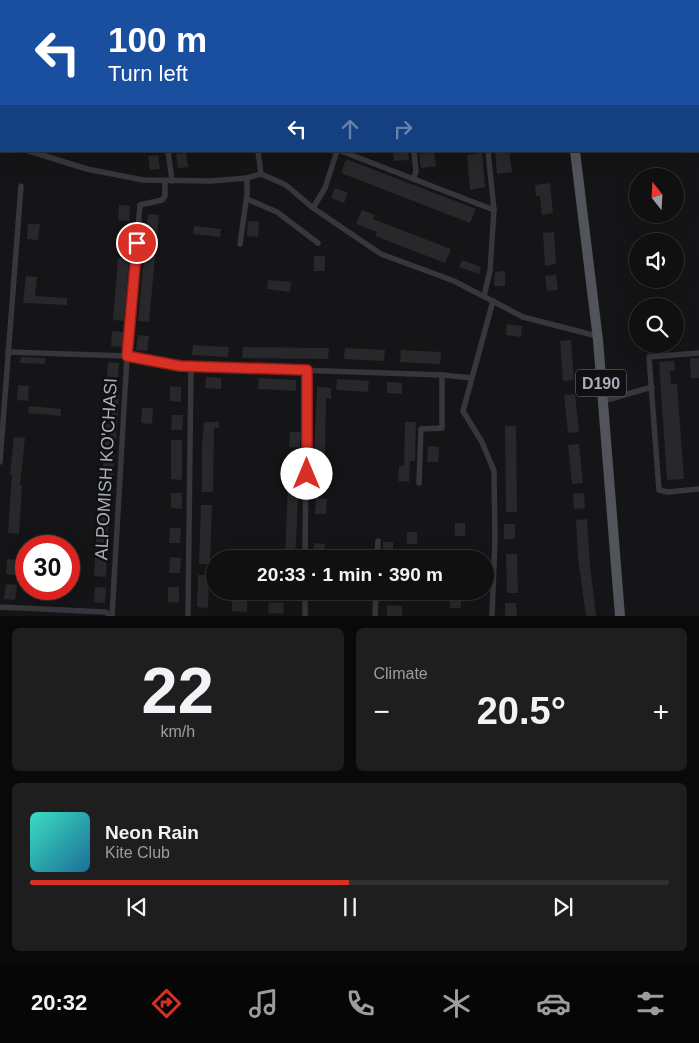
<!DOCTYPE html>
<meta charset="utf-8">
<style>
:root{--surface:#101011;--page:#1e1e1f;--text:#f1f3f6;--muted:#9c9d9f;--line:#303031;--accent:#d93025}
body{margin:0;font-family:Helvetica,sans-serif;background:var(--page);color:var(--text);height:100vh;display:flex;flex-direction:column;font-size:19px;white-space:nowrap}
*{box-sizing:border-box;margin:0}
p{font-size:16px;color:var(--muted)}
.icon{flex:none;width:28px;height:28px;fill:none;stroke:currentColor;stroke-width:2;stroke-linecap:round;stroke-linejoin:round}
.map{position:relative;height:616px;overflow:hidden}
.side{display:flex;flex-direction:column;gap:12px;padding:12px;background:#090909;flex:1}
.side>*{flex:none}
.banner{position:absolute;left:0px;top:0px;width:700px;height:152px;box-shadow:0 5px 20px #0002,0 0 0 1px var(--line);background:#1a4fa0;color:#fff;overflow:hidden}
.needle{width:32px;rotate:342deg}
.fabs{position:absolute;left:629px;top:168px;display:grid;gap:10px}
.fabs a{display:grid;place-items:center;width:55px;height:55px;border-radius:50%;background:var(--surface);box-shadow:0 5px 20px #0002,0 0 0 1px var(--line);font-size:25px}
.speed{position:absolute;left:15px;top:535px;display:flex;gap:10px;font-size:25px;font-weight:700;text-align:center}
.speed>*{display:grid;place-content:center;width:65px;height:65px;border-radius:50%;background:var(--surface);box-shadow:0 5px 20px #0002,0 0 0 1px var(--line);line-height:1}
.speed .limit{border:8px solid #d22;background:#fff;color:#111}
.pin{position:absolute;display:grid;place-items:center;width:42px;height:42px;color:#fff;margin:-21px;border:2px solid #fff;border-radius:50%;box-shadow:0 1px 5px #0007}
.me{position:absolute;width:55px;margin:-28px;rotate:0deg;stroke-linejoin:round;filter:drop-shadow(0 0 4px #0008)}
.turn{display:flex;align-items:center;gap:18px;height:105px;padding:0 25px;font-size:22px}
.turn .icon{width:65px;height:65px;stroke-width:2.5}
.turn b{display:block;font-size:35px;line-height:42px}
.lanes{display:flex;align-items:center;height:48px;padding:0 25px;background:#0003;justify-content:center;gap:25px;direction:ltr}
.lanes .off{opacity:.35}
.big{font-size:38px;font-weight:700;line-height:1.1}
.side .card{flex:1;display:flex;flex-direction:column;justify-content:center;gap:8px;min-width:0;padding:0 18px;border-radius:8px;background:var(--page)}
.side .dial{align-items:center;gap:0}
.dial b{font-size:65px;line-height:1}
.song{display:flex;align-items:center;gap:15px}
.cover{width:60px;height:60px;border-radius:8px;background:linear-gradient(135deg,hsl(170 70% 55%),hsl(200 70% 35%))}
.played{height:5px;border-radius:2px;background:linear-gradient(90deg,var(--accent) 50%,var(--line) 50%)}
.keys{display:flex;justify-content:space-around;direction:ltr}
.heat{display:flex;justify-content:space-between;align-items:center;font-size:28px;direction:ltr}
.side .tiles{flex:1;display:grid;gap:12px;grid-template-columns:1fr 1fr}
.card:last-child{grid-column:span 2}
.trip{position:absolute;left:206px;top:550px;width:288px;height:50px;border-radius:25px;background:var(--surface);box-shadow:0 5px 20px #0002,0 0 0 1px var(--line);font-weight:700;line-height:50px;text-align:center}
.menu{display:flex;height:80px;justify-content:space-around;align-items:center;background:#060607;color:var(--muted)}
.menu .icon{width:35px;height:35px}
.menu .on{color:var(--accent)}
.menu b{font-size:22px;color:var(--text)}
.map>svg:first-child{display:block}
.building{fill:#28282b}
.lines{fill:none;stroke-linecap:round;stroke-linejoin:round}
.minor{stroke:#36373c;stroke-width:5.5}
.primary{stroke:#52545b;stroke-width:10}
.route-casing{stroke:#8d1f18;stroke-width:12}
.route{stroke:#d93025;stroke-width:9}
.labels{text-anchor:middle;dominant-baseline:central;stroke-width:5;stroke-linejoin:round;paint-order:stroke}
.shield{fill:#101012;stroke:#7a7d86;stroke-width:1}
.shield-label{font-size:16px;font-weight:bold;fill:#a7acb8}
.street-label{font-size:18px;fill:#a7acb8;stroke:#101012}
</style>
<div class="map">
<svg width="699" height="616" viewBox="0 0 699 616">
<rect width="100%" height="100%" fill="#151517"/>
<g class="building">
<polygon points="393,151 408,151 409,160 394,161"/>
<polygon points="495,151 509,151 512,172 497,174"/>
<polygon points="434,152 436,166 421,168 419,154"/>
<polygon points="186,153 188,167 178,168 176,154"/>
<polygon points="482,153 485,187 470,190 467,155"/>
<polygon points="158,155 160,169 150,170 148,156"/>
<polygon points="346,159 476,209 470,223 341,173"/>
<polygon points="550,183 553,213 542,215 540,196 536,196 535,185"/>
<polygon points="335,188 348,193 344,203 331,198"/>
<polygon points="119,205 130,206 129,221 118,220"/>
<polygon points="362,210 375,215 373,219 451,249 445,263 375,236 377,232 356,224"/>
<polygon points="148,214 159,215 149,322 138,321"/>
<polygon points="248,221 259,222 258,237 247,236"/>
<polygon points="28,224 40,224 38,240 27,239"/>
<polygon points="194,226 221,229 220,237 193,234"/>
<polygon points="119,232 130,233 128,248 117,247"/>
<polygon points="554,232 556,264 545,266 543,233"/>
<rect x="314" y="256" width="11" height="15"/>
<polygon points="118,258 129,259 124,321 113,320"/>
<polygon points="462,260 481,267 479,274 459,267"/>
<polygon points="505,271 505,286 494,286 495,272"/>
<polygon points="556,275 558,290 547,291 545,276"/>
<polygon points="26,276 37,277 35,296 67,298 67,305 23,303"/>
<polygon points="268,280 291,282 290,292 267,289"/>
<polygon points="507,324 522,326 521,337 506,335"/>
<polygon points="112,331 123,332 122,347 111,346"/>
<polygon points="138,335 149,336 147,351 136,350"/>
<polygon points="571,340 574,380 563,381 560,341"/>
<polygon points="193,345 229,347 228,357 192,355"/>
<polygon points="243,347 329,348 328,359 242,358"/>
<polygon points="345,348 385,350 384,361 344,359"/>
<polygon points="401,350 441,352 440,364 400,362"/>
<polygon points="21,357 45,358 45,364 20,363"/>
<polygon points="690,358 699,358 699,378 691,378"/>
<polygon points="674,361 675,371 670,371 671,384 677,384 684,479 667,480 659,362"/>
<polygon points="108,362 119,363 118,378 107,377"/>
<polygon points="206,377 221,378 221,389 205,388"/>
<polygon points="259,378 296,380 296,391 258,389"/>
<polygon points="337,379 369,381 368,392 336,390"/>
<polygon points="387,382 402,383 402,394 387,393"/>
<polygon points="18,385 29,386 28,401 17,400"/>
<polygon points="170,386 181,387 181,402 170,401"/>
<polygon points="317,387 331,388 331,399 326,398 325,455 314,455"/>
<polygon points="108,393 119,394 113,481 102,480"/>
<polygon points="575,394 579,432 568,433 564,395"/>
<polygon points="29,406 61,409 61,416 28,413"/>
<polygon points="142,408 153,408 152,424 141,423"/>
<polygon points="172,415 183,415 182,430 171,430"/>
<polygon points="204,422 219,422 219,428 214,428 213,492 202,492 202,446"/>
<polygon points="405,422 416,422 415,461 410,461 409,482 398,481 399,466 404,466"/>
<polygon points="505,426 516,426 517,512 506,512"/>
<polygon points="290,432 301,432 300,448 289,447"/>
<polygon points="14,437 25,438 20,485 22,486 19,534 8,533 12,475 10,474"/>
<polygon points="171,440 182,440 182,480 171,479"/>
<polygon points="579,444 583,483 572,484 568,445"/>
<polygon points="428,446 439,447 438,462 427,462"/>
<polygon points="289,458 300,458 295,559 285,559"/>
<polygon points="316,471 327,471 326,486 315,486"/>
<polygon points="102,490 113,491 107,536 106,577 94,576 97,530"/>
<polygon points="171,493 182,493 182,509 171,508"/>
<polygon points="584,493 585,508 574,509 573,494"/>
<polygon points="316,498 327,499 326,514 315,514"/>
<polygon points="201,505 212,505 210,564 199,564"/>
<polygon points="587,519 590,566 596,616 586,616 578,558 576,520"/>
<rect x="455" y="523" width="10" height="13"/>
<rect x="504" y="524" width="11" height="15"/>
<polygon points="170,528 181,528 180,543 169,543"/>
<rect x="407" y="532" width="10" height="12"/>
<rect x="383" y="542" width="10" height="13"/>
<polygon points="314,543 325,544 324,559 313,558"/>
<polygon points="506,554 517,554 518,593 507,593"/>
<polygon points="170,557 181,558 180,573 169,573"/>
<polygon points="7,559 18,560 17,575 6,574"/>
<polygon points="198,575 209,575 208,608 197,607"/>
<polygon points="6,584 17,585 15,600 4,599"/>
<polygon points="95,587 106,588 105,603 94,602"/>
<polygon points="168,587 179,587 179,603 168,602"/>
<rect x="450" y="593" width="11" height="15"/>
<polygon points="232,600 247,601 247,612 232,611"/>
<polygon points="269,602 284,603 283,614 268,613"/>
<polygon points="505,603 516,603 517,616 505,616"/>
<polygon points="387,605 402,606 402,616 387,616"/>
</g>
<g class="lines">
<g class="minor">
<polyline points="22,0 22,1"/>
<polyline points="146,0 146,1"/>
<polyline points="236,0 237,1"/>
<polyline points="317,0 317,1"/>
<polyline points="0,144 1,145"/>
<polyline points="29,151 87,169 143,180 211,181 247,178 261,174 286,185 313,208 381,254 454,281 523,317 597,336"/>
<polyline points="168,151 172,181"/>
<polyline points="258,151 261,174"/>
<polyline points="341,151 494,210"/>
<polyline points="413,179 416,172 414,151"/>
<polyline points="247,199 277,212 318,243"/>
<polyline points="313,208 325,188 337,151"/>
<polyline points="240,244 247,194 247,178"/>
<polyline points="484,296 490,271 494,210 488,151"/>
<polyline points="8,352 127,356 180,366 442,375 472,378"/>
<polyline points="699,353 649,357 659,490 668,492 699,489"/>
<polyline points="603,401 652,387"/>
<polyline points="0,462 21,186"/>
<polyline points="419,483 421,429 442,428 442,375"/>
<polyline points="305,559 307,370"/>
<polyline points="377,559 378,541"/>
<polyline points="0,607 105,612 112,616"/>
<polyline points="112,616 127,356 140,205 162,200 165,196 165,181"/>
<polyline points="188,616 191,366"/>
<polyline points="305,616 305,591"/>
<polyline points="375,616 376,591"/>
<polyline points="492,616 495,540 494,471 482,442 463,411 493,301"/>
</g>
<g class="primary">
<polyline points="559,0 559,1"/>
<polyline points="575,151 598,340 620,616"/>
</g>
</g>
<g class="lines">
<g class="route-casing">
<polyline id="route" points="137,243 127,356 180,366 307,370 307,474"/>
</g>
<use href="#route" class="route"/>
</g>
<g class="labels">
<rect class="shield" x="576" y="369.5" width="50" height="27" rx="4"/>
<g class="shield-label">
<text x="601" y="383">D190</text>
</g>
<g class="street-label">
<text transform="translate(106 469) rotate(-87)">ALPOMISH KO'CHASI</text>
</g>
</g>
</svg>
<div class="fabs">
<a><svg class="needle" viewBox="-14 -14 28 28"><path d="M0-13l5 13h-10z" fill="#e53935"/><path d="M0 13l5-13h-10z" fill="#9c9d9f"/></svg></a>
<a><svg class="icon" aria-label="sound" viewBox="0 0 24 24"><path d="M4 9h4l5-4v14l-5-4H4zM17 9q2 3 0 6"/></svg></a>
<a><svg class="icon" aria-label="search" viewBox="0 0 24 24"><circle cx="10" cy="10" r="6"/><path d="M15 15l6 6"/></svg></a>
</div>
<div class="speed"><div class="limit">30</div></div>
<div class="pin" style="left:137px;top:243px;background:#d93025"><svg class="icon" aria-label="arrive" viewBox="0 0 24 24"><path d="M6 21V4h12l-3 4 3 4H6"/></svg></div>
<svg class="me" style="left:307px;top:474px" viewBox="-20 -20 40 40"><circle r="19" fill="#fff"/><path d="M0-13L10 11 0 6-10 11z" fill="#d93025"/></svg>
<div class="trip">20:33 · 1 min · 390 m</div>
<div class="banner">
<div class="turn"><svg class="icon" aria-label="left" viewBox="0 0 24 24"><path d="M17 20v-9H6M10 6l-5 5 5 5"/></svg><div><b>100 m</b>Turn left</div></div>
<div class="lanes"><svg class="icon" aria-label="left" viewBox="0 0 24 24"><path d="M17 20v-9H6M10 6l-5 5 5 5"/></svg><svg class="icon off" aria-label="ahead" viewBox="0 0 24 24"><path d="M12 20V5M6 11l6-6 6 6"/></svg><svg class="icon off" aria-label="right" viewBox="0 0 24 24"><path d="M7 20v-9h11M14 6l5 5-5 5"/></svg></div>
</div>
</div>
<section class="side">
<div class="tiles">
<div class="card dial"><b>22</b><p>km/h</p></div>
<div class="card"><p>Climate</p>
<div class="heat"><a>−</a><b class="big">20.5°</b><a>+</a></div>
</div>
<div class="card">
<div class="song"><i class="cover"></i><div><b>Neon Rain</b><p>Kite Club</p></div></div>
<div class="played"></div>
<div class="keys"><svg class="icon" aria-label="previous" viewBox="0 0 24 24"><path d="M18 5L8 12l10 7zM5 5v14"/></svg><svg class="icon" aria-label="pause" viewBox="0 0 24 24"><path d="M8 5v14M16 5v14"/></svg><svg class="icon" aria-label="next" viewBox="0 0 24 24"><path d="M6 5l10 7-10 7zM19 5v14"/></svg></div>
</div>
</div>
</section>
<nav class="menu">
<b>20:32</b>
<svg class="icon on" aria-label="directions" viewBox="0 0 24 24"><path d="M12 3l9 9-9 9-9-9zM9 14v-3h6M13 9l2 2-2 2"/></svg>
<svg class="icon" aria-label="music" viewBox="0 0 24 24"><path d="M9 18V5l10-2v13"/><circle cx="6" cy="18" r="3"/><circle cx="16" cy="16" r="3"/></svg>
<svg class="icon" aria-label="phone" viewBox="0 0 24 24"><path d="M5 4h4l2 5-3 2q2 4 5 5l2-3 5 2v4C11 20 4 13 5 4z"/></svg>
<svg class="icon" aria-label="climate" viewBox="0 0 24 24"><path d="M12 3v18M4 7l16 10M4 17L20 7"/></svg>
<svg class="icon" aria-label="car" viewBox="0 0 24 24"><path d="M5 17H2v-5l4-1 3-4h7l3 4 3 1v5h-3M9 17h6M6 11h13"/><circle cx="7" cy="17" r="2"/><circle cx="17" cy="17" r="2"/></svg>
<svg class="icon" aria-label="filters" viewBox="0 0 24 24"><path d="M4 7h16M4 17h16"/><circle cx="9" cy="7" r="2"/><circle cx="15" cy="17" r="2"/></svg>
</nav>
